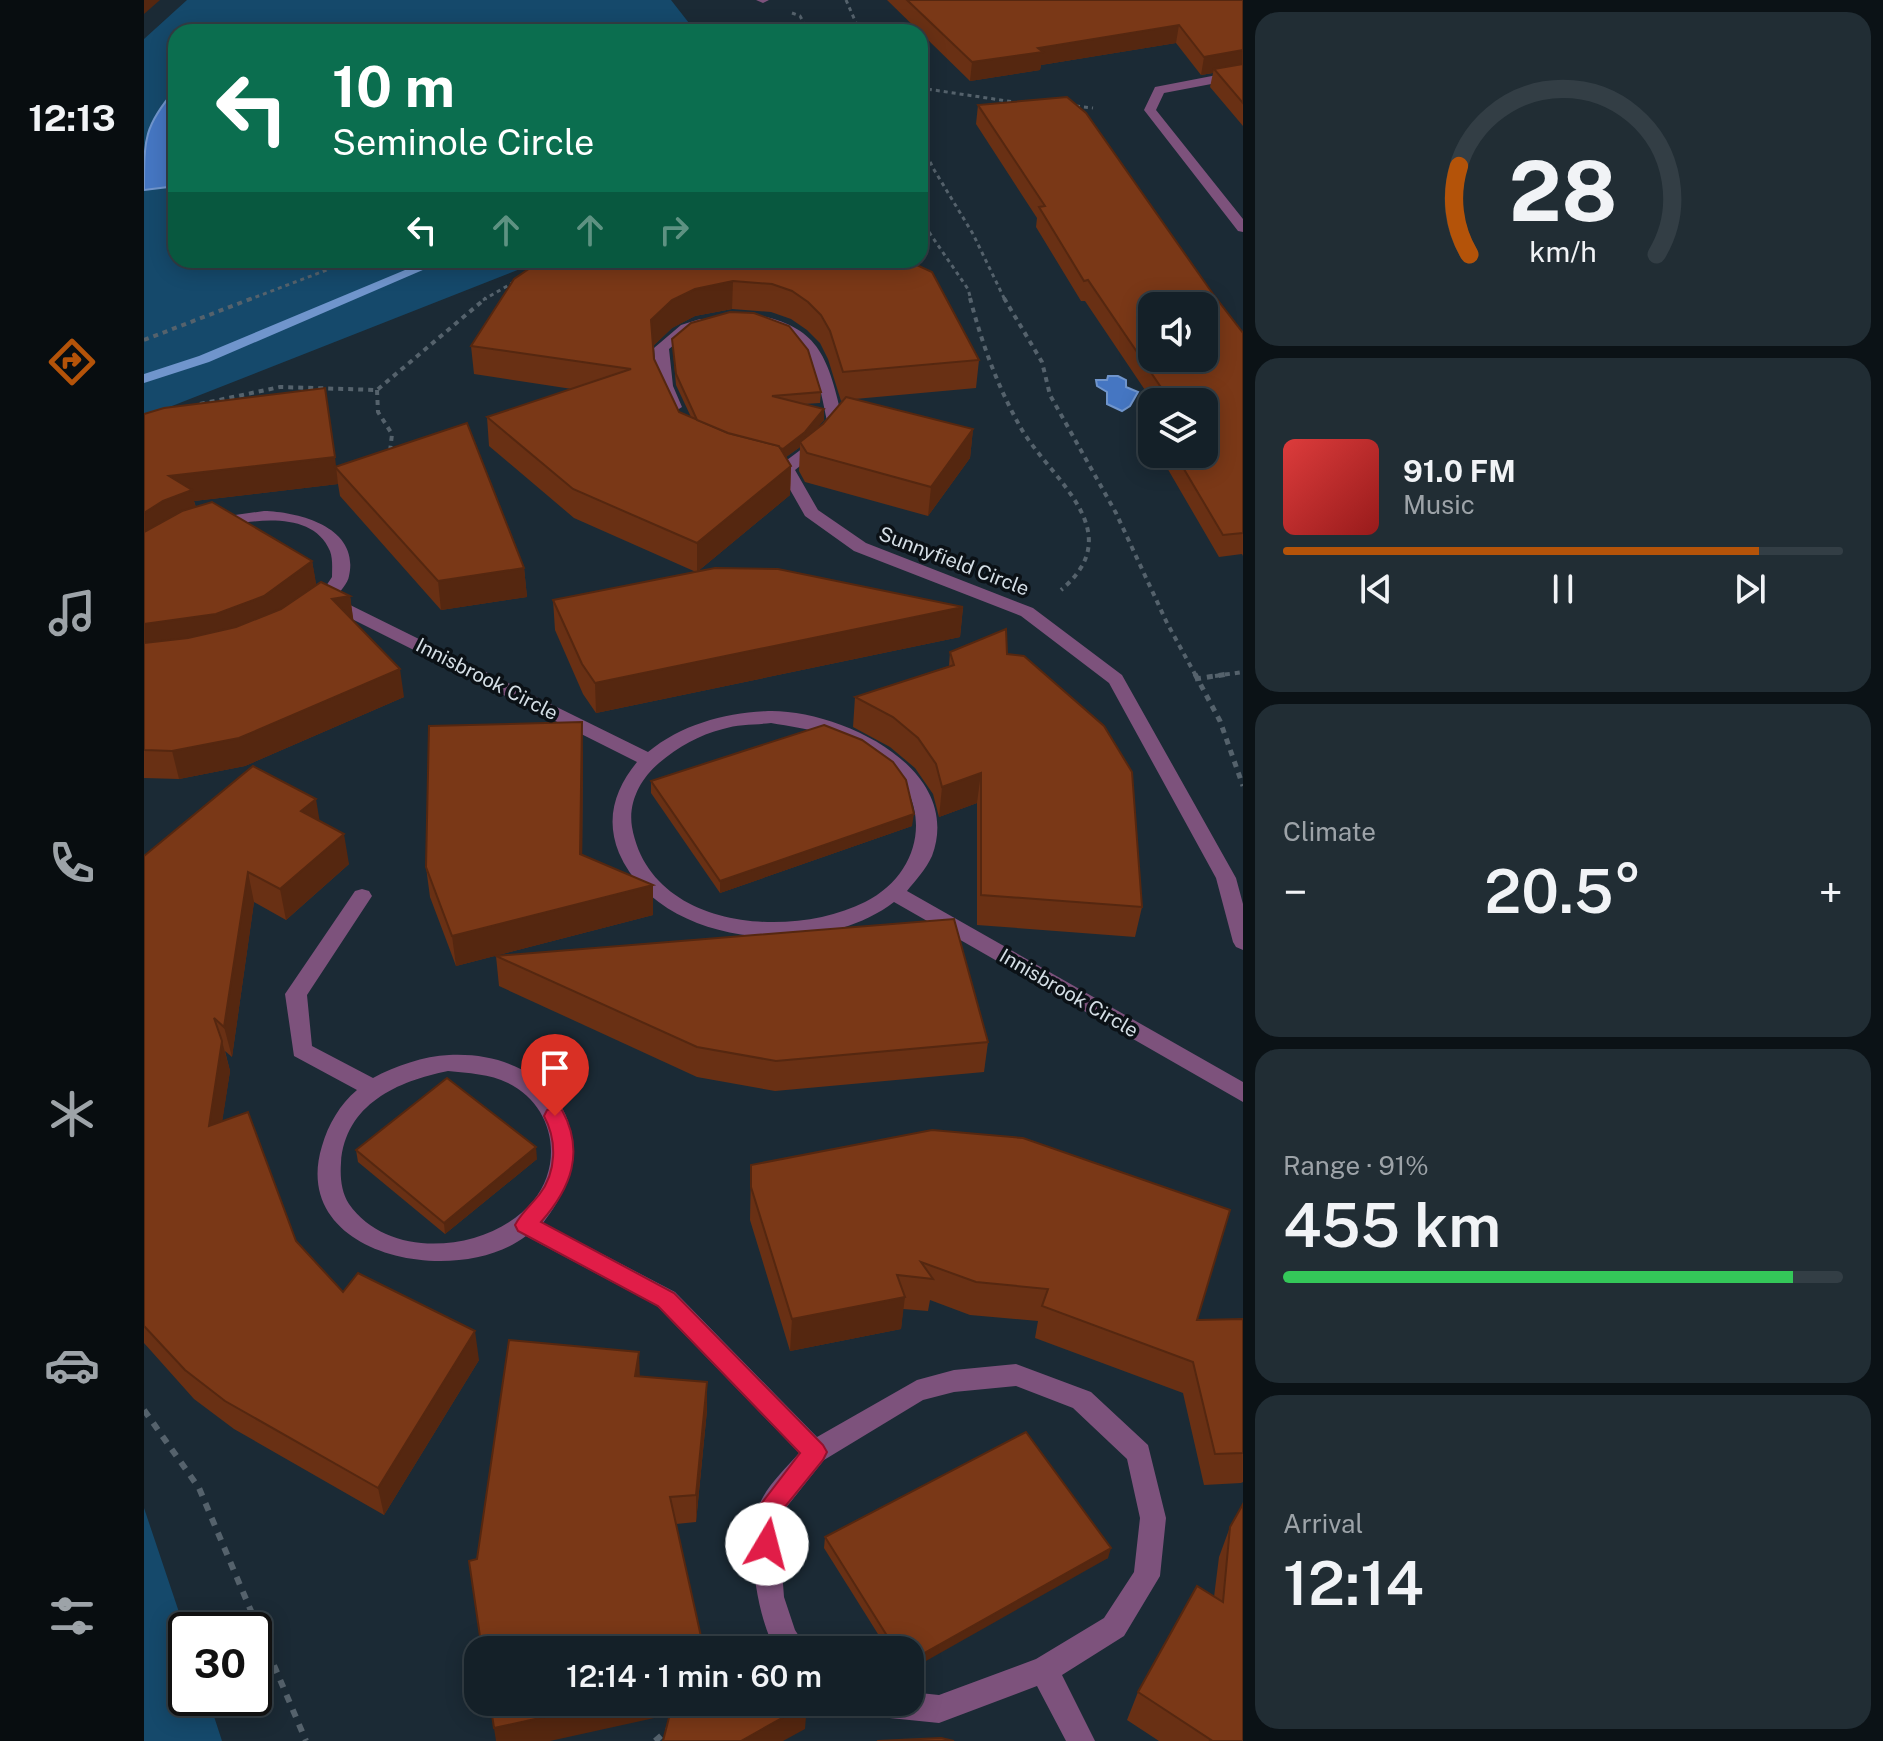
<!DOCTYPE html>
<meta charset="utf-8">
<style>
:root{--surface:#142028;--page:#212d34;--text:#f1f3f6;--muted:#9da3a8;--line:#333e45;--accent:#b45309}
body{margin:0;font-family:"Public Sans",sans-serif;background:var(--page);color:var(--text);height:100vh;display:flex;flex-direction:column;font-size:30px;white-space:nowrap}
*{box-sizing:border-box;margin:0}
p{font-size:26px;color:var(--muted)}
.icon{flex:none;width:44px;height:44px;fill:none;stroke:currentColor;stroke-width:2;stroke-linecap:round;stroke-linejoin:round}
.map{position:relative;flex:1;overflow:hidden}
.drawer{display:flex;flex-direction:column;gap:12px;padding:12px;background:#0b1216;width:640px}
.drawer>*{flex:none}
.top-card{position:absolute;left:24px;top:24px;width:760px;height:244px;border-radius:24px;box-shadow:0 4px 20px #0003,0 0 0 2px var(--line);background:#0b6e4f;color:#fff;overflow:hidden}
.controls{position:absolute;left:994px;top:292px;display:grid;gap:16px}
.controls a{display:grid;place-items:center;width:80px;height:80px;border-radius:16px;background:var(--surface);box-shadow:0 4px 20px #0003,0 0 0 2px var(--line);font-size:40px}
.speed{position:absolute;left:24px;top:1612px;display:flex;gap:16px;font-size:40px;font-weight:700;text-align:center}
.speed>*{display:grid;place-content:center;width:104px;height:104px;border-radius:50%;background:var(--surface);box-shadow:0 4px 20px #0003,0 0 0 2px var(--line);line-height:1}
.speed .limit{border:4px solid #111;border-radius:12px;background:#fff;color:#111}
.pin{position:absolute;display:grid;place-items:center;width:68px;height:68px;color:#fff;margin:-82px -34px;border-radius:50% 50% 50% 0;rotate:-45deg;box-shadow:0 0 8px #0007}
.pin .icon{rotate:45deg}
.me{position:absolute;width:88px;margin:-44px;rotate:8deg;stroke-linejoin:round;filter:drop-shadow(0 0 6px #0008)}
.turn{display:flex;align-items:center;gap:28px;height:168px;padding:0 32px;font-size:36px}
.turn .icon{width:104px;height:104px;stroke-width:2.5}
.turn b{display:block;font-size:56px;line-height:68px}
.lanes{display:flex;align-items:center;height:76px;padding:0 32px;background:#0003;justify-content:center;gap:40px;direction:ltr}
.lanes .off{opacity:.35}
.big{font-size:60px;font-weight:600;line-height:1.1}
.drawer .widget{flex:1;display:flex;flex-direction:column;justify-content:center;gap:12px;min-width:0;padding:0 28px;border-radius:24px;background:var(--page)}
.drawer .dial{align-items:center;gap:0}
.dial svg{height:208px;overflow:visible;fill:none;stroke:var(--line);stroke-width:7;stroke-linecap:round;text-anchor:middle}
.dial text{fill:var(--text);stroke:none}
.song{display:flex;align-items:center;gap:24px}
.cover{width:96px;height:96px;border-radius:12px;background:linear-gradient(135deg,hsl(0 70% 55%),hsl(0 70% 35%))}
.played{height:8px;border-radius:4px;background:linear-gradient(90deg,var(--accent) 85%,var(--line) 85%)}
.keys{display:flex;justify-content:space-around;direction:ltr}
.heat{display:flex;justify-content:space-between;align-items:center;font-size:44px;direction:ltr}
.charge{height:12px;border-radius:6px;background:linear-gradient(90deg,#34c759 91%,var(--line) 0)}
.trip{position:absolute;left:320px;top:1636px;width:460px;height:80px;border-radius:24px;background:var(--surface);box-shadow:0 4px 20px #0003,0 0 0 2px var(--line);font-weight:600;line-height:80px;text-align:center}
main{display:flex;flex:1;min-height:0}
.dock{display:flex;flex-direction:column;width:144px;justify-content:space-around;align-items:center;background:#080d10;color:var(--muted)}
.dock .icon{width:56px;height:56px}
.dock .on{color:var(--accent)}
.dock b{font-size:36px;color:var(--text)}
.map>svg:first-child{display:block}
.green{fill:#15496b}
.water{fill:#4576c2;stroke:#7095cc;stroke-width:2}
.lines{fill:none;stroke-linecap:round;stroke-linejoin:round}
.stream{fill:#7095cc;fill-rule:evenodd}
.path-far3{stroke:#55626c;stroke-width:3;stroke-dasharray:4 4;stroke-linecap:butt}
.path-far2{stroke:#55626c;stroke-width:4;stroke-dasharray:5 5;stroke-linecap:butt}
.path-far1{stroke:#55626c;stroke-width:5;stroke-dasharray:6 6;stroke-linecap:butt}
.path{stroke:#55626c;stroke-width:6;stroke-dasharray:8 8;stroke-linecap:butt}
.street{fill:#7d527c;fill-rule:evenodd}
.wall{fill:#693014;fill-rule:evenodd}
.shaded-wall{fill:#552710}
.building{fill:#7a3817;stroke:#552710;stroke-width:2;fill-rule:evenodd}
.route{fill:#e11d48;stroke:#92132f;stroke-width:2}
.labels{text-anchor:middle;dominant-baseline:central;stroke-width:7;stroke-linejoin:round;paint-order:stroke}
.street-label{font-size:20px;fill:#d4dee5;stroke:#0b1116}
</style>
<main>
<nav class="dock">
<b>12:13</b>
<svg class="icon on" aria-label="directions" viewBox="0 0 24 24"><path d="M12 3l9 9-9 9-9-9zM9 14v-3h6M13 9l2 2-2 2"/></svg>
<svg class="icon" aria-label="music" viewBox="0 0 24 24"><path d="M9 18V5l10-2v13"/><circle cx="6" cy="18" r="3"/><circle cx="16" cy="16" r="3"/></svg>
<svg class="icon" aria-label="phone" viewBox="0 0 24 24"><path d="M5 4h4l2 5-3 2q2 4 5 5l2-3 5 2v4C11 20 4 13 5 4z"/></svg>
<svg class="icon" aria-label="climate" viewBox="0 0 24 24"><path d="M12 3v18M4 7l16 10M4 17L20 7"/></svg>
<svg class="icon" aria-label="car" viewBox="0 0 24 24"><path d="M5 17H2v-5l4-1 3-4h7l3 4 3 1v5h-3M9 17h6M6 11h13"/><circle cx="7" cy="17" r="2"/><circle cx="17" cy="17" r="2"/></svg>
<svg class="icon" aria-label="filters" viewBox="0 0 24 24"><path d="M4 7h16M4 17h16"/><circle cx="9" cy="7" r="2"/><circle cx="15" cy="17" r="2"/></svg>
</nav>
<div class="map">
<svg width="1099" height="1741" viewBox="0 0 1099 1741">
<rect width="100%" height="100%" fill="#1b2a35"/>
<g class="green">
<polygon points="43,0 527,0 552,32 32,32 32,260 399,260 0,417 0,39"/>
<polygon points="0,1508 42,1633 42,1698 64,1698 78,1741 0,1741"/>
</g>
<g class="water">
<path d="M32,89V186L0,190C0,139 0,125 32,89Z"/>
<polygon points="964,376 974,376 982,380 982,387 994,392 986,406 978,411 963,404 963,392 953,386 952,380 963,380"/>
</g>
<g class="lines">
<polygon class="stream" points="285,260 302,260 65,362 0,383 0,374 55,356"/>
<g class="path-far3">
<polyline points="702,0 716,32"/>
<polyline points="648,13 656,16 665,32"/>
<polyline points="776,88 870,102"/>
<polyline points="932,106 949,108"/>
<polyline points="776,140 789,168 829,234 861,300"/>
<polyline points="776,219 824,289 827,300"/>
<polyline points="104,300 209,260"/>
<polyline points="339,300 370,282"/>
</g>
<g class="path-far2">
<path d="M826,298C838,344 854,388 878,430C909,481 986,532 917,590"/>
<polyline points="860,298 898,362 906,395 972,513 1023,623 1052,676"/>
<polyline points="0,340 109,298"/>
<polyline points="233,390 234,412 248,434 246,452"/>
<polyline points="56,404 136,387 233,390 342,298"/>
<polyline points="1071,676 1099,672"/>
</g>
<g class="path-far1">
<polyline points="1051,674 1076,721 1099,786"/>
<polyline points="1051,679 1084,674"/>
</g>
<g class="path">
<polyline points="0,1410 55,1488 162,1741"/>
<polyline points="511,1741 525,1729"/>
</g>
<g class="street">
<polygon points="612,0 625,0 619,3"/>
<polygon points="1099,70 1099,78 1020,93 1012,110 1099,219 1099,232 1094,231 1000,110 1011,87"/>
<path d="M595,312C673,322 683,350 699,422L675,451L651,470L674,510L722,543L889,608L978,675L1092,878L1099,904V950L1092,947L1089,942L1072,878L965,683L877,616L710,551L661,516L636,472L620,468V462L639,463L663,445L683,421C676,387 670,345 634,329C620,322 604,322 590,319V313Z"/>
<polygon points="556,319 561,320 561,326 547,331 525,349 529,386 538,407 530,412 525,410 513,386 510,348 537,325"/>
<path d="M120,511C155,512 216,527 205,576C204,583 196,591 192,598L504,752C538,724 581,713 624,711C694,709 821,767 788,856C782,869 772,880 763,891L1099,1082V1102L750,902C675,960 516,948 475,853C461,819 471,789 493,762L182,606L172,610L166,609L163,605L176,595L188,577C188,569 189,559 186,551C168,508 104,521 69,528L61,523L63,519ZM627,723C664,729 699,735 731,756C791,794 783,871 721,902C645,940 506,929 488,827C484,803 496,779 515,763C534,747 555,735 579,729C594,724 611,725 627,723Z"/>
<path d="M218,889L225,891L228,896L163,995L168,1046L229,1078C251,1066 280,1056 305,1055C408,1050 468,1137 399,1223L531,1292L673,1437L773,1380L810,1370L872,1364L947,1392L1004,1445L1022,1518L1016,1576L980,1636L918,1675L951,1741H922L893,1686L795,1723L726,1716L716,1712L712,1702H766V1692L795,1695L892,1659L960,1618L990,1572L996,1518L983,1459L929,1408L872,1386L810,1392L779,1400L680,1460L641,1509L636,1544L640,1597L651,1630L664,1650H632C612,1617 599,1532 619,1497C628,1481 643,1467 655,1453L513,1306L382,1236C313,1289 144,1257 178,1146C184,1125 196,1104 213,1090L150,1056L141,994L211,891ZM304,1071C324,1073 346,1074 364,1083C409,1105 421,1162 389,1201C348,1251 246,1263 205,1204C197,1192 196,1176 197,1163C201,1104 254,1081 304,1071Z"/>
</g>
</g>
<g class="wall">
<polygon points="743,0 1099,0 1099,126 1066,87 1069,73 1057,75 1032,43 897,65 896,70 826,81"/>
<polygon points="834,105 1069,294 1099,333 1099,556 1098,554 1075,557 1015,454 1060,454 1060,402 1009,402 941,301 937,301 892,227 893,218 832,124"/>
<path d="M762,260L835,360L832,388L711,399L829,429L826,458L784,516L661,482L655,471L656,447L642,457L647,466L646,495L553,572L819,607L816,637L452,713L439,694L411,630L409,600L552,572L430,518L345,446L343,417L428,389L330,374L327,346L370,279ZM588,309L627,312L647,319L663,330L676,343L684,359L697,401L699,400L679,424L672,429L680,420V409L660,404L676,403L677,392L528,339L532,385L547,417L535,412L510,359L509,346L528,328L551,316Z"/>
<polygon points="1004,407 1008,407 1008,442 1000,428"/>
<polygon points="0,414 193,467 380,568 383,597 297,610 196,496 194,484 50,501 52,507 168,561 172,585 206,596 209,620 260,697 101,766 35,779 0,778"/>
<polygon points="806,652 863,654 998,907 991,937 833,925 833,803 795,817 789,794 771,768 746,747 709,727 711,697 805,666"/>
<polygon points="439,752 438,855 509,915 312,966 286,897 282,867"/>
<polygon points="507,781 768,826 576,893 507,793"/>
<polygon points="176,821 205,864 142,920 110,902 88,1057 81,1051 86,1071 78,1121 152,1241 199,1292 335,1360 240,1515 90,1429 50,1399 0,1343 0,856"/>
<polygon points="352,956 844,1042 840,1072 631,1091 553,1077 355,986"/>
<polygon points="212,1150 393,1159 301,1234 214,1162"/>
<polygon points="607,1165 1053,1320 1099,1319 1099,1482 1097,1483 1060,1485 1039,1393 891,1338 894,1321 826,1315 786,1300 784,1311 759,1309 757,1329 646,1351 606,1220"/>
<polygon points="496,1376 563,1410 552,1522 532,1524 333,1559"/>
<polygon points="1086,1527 1099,1741 1015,1741 983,1720 994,1692 1070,1597 1075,1557"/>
<polygon points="681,1537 964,1558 766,1650 744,1650 680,1548"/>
</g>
<g class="shaded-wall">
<polygon points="0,0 16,0 0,14"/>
<polygon points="1035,25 1032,43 897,65 896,70 826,81 828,62 894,48"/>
<polygon points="1099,50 1099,68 1070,69 1069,73 1057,75 1060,57"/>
<polygon points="589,281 588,309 551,316 528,328 507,348 507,320 528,300 551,289"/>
<polygon points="680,409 680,420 661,443 656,442 656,447 638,460 639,449"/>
<polygon points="829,429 826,458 784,516 787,487"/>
<polygon points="191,457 194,484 50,501 54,517 0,544 0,513 25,476"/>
<polygon points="647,466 646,495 553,572 553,543"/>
<polygon points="168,561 173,588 125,623 0,653 0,624"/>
<polygon points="380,568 383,597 297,610 294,581"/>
<polygon points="206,596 210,624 188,599"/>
<polygon points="819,607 816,637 452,713 451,683"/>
<polygon points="256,669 260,697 101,766 35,779 28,751"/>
<polygon points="438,722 439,752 438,884 436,854"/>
<polygon points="837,773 833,803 795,817 798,787"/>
<polygon points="172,799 177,829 157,811"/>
<polygon points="770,814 768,826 576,893 576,881"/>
<polygon points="200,834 205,864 142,920 136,889"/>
<polygon points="104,872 110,902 88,1057 80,1027"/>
<polygon points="509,885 509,915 312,966 308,936"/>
<polygon points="78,1041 86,1071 73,1156 65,1126"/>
<polygon points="392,1147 393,1159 301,1234 300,1223"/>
<polygon points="761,1297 757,1329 646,1351 648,1319"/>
<polygon points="331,1331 335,1360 240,1515 234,1488"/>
<polygon points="495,1352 496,1380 491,1376"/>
<polygon points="563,1382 563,1410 552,1522 552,1495"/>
<polygon points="967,1548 964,1558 766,1670 766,1661"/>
<polygon points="468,1702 533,1702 533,1713 406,1741 352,1741 350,1728"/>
<polygon points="663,1704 661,1729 639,1741 597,1741"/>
</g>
<g class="building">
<polygon points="763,0 1099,0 1099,50 1060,57 1035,25 894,48 899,52 828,62"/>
<polygon points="1099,64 1099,103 1070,69"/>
<path d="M923,97L942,113L1069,294L1099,333V533L1079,535L1031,454H1060V402H1027L944,280L940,281L895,207L901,206L834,105ZM1008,306H1060V358H1008Z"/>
<polygon points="398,260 762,260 788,272 835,360 699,372 686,331 677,315 664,302 648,291 628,284 589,281 551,289 528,300 507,320 510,359 535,412 584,433 635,446 647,466 553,543 429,489 343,417 487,369 327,346 370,279"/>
<polygon points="586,312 610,313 645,326 664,350 677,392 628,396 680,409 661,432 639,449 636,448 635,446 584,433 553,420 532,374 528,339 547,323"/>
<polygon points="181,388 191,457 25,476 48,490 19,501 0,513 0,414 20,408"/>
<polygon points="702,397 829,429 787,487 663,453 656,442 679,424"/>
<polygon points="323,423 380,568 294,581 191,467"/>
<polygon points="68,502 168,561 120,596 72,614 0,624 0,532 38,511"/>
<polygon points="571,568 634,569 819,607 451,683 438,664 409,600"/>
<polygon points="177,582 206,596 188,599 256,669 95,738 28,751 0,750 0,643 44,638 92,627 137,609"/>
<polygon points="862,629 863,654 880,656 960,726 988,772 998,907 837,895 837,773 798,787 792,764 774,738 749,717 711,697 810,665 806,652"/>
<polygon points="438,722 436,854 509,885 308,936 282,867 285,726"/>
<polygon points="680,725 718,740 749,762 762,780 770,814 576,881 507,781"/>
<polygon points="109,766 172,799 157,811 200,834 136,889 104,872 80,1027 70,1018 78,1041 65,1126 104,1112 152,1241 199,1292 214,1273 331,1331 234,1488 81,1401 41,1370 0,1326 0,856"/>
<polygon points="810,919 844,1042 632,1061 553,1047 352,956"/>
<polygon points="303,1078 392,1147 300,1223 212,1150"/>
<polygon points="788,1130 879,1138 1086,1210 1053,1320 1099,1319 1099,1453 1071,1454 1049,1362 898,1306 904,1289 832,1282 777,1262 789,1279 753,1275 761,1297 648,1319 607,1187 607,1165"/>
<polygon points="365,1340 495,1352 491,1376 563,1382 552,1495 526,1497 560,1650 338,1650 325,1561 333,1559"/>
<polygon points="882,1432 967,1548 766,1661 766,1650 752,1650 681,1537"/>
<polygon points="1099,1504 1099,1741 1066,1741 1067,1740 994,1692 1053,1586 1079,1602 1086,1527"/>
<polygon points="346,1702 468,1702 350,1728"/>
<polygon points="529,1702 657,1702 663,1704 597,1741 519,1741"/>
<polygon points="797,1738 810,1741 733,1741"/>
</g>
<path class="route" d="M411,1108L418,1110C441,1152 427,1188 397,1222L530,1293L679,1445L683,1452L679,1460L640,1508L632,1552L623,1556L615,1552L611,1544L617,1504L656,1453L514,1306L374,1231L371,1225C377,1213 387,1205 395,1195C413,1172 413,1140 400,1116L403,1110Z"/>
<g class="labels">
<g class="street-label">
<text transform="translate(810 561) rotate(21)">Sunnyfield Circle</text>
<text transform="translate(343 679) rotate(27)">Innisbrook Circle</text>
<text transform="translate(925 993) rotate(30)">Innisbrook Circle</text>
</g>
</g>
</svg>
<div class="controls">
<a><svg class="icon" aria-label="sound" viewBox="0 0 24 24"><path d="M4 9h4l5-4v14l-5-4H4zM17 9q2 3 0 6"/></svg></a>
<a><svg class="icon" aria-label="layers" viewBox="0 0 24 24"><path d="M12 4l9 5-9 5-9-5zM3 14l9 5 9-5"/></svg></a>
</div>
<div class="speed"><div class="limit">30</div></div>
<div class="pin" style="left:411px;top:1116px;background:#d93025"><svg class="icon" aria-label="arrive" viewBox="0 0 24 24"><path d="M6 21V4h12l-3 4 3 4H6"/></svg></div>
<svg class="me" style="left:623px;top:1544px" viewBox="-20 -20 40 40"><circle r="19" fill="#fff"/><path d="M0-13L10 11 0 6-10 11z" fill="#e11d48"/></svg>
<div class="trip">12:14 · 1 min · 60 m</div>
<div class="top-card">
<div class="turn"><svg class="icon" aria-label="left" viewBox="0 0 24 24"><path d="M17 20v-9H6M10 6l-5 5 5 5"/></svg><div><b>10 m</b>Seminole Circle</div></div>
<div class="lanes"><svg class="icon" aria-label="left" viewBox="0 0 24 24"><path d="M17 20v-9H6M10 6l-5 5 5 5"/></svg><svg class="icon off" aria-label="ahead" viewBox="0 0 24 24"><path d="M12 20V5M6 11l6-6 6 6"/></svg><svg class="icon off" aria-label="ahead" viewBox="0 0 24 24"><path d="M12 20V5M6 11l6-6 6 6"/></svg><svg class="icon off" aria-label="right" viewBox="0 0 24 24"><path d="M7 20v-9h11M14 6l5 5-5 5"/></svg></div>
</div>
</div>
<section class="drawer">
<div class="widget dial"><svg viewBox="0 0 100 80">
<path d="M14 69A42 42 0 1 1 86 69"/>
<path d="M14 69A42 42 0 0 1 10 35" stroke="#b45309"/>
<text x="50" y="56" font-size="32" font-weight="700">28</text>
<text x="50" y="72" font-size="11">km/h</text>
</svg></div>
<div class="widget">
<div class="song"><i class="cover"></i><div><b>91.0 FM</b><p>Music</p></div></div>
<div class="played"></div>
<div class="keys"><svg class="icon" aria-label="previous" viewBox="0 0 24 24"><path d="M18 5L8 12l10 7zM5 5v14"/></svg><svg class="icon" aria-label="pause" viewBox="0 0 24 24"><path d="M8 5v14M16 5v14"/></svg><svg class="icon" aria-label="next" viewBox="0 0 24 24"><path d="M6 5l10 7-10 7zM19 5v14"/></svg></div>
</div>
<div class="widget"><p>Climate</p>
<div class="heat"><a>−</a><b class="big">20.5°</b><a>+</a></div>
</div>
<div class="widget"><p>Range · 91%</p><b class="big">455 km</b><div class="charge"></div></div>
<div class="widget"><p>Arrival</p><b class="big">12:14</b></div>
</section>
</main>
